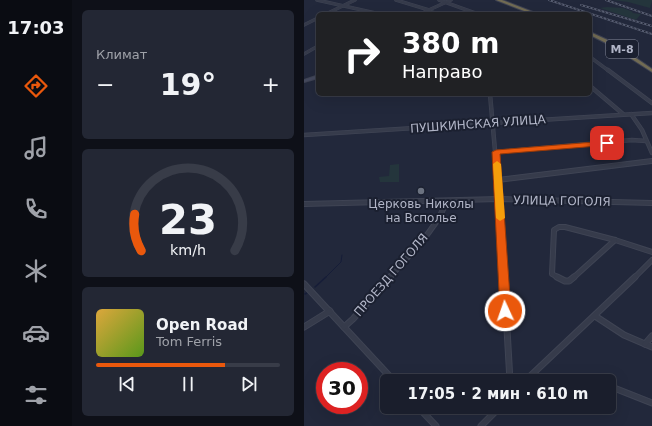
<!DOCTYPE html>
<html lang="ru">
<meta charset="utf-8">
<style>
:root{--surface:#1a1e2c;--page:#232734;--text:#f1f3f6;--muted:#9fa2a9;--line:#383c48;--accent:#ea580c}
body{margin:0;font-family:"DejaVu Sans",sans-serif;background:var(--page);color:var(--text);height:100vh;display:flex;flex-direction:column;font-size:15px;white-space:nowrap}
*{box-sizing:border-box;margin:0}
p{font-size:13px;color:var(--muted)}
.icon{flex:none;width:22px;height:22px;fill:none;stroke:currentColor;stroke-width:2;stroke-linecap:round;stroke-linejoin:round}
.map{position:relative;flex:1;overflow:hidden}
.side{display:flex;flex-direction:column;gap:10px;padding:10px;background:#0e1018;width:232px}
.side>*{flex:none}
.top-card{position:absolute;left:12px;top:12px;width:276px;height:84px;border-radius:6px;box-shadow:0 4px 16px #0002,0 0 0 1px var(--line);background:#202124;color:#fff;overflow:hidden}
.speed{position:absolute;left:12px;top:362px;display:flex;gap:8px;font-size:20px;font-weight:700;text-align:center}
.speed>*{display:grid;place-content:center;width:52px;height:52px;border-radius:50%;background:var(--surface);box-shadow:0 4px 16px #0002,0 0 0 1px var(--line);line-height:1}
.speed .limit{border:6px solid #d22;background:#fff;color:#111}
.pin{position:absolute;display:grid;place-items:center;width:34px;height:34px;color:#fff;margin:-17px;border-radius:8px;box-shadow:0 2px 6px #0006}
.me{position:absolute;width:44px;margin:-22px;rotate:357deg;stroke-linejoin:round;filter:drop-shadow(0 0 3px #0008)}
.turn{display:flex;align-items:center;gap:14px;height:84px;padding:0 20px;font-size:18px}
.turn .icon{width:52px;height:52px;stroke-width:2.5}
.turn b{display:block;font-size:28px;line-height:34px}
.big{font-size:30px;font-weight:800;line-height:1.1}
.side .tile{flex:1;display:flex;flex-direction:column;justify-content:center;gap:6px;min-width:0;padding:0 14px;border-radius:6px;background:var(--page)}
.side .dial{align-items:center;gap:0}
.dial svg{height:104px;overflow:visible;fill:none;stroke:var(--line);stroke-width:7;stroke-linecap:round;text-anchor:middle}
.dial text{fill:var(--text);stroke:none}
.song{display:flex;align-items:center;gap:12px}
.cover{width:48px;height:48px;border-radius:6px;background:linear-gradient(135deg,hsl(40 70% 55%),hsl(90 70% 35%))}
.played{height:4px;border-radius:2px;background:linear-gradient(90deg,var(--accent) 70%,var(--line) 70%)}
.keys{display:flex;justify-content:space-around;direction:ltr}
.heat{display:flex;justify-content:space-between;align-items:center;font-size:22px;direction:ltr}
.trip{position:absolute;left:76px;top:374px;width:236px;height:40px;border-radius:6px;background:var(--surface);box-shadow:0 4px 16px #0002,0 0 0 1px var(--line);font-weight:800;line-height:40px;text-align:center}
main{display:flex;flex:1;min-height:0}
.menu{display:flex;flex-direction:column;width:72px;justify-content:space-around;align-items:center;background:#0a0c12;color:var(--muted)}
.menu .icon{width:28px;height:28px}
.menu .on{color:var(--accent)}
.menu b{font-size:18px;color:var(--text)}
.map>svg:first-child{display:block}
.green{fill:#24353c}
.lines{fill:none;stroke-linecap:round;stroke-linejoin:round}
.stream-far1{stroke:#161d38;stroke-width:1}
.stream{stroke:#161d38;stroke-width:1.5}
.street-far3-casing{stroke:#3f4454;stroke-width:3.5}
.street-far2-casing{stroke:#3f4454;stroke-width:4.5}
.street-far1-casing{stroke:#3f4454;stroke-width:6}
.street-casing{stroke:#3f4454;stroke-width:7}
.secondary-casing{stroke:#3f4454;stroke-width:2}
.highway-casing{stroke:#3e4253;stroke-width:2}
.street-far3{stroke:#363b4b;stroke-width:2.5}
.street-far2{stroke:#363b4b;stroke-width:3}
.street-far1{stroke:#363b4b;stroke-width:4}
.street{stroke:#363b4b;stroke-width:5}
.secondary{fill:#44495e;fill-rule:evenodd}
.highway{fill:#716b53;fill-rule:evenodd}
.rail-casing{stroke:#585e72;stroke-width:2}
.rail{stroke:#1b2030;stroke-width:1;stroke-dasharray:2;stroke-linecap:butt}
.route{fill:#ea580c;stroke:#983908}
.slow{fill:#f59e0b}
.worship-dot{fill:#6b7280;stroke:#1b2030;stroke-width:1.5}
.labels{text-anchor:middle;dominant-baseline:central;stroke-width:4;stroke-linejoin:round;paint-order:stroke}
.shield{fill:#1b2030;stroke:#84889a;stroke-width:1}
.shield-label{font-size:11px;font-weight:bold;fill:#b1b5c7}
.street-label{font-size:12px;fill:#b1b5c7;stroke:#1b2030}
.poi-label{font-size:12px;fill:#b1b5c7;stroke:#1b2030}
</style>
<main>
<nav class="menu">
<b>17:03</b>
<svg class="icon on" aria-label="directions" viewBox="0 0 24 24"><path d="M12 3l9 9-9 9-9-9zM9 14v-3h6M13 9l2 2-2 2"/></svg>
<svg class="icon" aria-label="music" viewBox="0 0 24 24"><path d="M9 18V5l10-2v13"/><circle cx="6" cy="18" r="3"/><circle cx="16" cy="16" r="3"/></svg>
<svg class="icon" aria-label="phone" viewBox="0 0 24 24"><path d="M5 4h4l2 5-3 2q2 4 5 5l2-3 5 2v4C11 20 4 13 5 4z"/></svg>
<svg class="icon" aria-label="climate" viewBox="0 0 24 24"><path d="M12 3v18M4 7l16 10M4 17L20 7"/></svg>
<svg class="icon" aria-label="car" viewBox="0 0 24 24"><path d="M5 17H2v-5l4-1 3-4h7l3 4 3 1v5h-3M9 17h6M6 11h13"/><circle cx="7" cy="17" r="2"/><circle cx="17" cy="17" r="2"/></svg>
<svg class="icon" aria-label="filters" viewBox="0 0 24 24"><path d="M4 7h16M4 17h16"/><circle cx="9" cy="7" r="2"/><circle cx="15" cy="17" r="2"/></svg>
</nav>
<section class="side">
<div class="tile"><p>Климат</p>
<div class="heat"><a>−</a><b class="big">19°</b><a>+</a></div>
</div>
<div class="tile dial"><svg viewBox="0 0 100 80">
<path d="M14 69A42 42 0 1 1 86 69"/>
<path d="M14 69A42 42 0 0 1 9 41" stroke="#ea580c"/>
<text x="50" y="56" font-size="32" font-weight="700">23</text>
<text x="50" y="72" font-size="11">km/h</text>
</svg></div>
<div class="tile">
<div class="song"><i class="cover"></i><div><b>Open Road</b><p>Tom Ferris</p></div></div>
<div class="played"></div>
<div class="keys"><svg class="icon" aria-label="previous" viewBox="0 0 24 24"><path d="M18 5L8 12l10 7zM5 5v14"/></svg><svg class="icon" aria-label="pause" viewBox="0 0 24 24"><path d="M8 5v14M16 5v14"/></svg><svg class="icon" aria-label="next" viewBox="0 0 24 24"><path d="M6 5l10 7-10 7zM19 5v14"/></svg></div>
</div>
</section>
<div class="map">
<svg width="348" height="426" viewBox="0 0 348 426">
<rect width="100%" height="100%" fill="#22283b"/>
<g class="green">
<polygon points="309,0 348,0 348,1 346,8 324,2"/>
<polygon points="303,7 319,8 329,12 328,13 337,14 332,20 296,8"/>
<polygon points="95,164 95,182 76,182 75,177 85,176 86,165"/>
</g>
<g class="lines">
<polyline class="stream-far1" points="21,278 37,262 38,255"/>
<g class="stream">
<polyline points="11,287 22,277"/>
<polyline points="1,294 3,293"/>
</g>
<g class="street-far3-casing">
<g id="street-far3">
<polyline points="13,0 76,14"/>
<polyline points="92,0 125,10"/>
<polyline points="135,0 174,14"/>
<polyline points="124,11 135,14"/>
<polyline points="22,14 51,0"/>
<polyline points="116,14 147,0"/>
<polyline points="240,14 243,13"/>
<polyline points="0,25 14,18"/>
<polyline points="0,54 14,46"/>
<polyline points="286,57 305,71"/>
</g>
</g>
<g class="street-far2-casing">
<g id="street-far2">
<polyline points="304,70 348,103"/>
<polyline points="286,86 319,114"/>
<polyline points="186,94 192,162"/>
<polyline points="327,114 338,130 348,153"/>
<polyline points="0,135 348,113"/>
<polyline points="192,152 328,140 342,141"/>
<polyline points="342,162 348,161"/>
</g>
</g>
<g class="street-far1-casing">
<g id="street-far1">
<polyline points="192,161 200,278"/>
<polyline points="194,180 348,161"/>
<polyline points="0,204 195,199 348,203"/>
<polyline points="311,240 348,252"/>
<path d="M85,278C102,258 136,226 142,201"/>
<polyline points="255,278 248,274 250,230 255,227 261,227 311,240"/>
<polyline points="269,278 311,240"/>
<polyline points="330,278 348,260"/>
</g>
</g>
<g class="street-casing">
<g id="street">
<polyline points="200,277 206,381"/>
<polyline points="253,277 261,281 265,281 270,277"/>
<polyline points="0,284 90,381"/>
<polyline points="291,316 320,335 348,347"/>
<polyline points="0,327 26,311"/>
<polyline points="40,327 49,319 86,277"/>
<polyline points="341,344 348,336"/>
<polyline points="221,381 331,277"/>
<polyline points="305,386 348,403"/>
<polyline points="114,407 132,426"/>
<polyline points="177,426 196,407"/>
</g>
</g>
<g class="secondary-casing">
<polygon id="secondary" points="12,76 14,76 14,78 0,82 0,80"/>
</g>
<g class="highway-casing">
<g id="highway">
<polygon points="192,0 198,0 234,14 228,14"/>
<polygon points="286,32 310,43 348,69 348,72 306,45 286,35"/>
</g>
</g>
<use href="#street-far3" class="street-far3"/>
<use href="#street-far2" class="street-far2"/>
<use href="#street-far1" class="street-far1"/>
<use href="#street" class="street"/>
<use href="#secondary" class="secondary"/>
<use href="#highway" class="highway"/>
<g class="rail-casing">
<g id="rail">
<polyline points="245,0 348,34"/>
<polyline points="302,0 348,16"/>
<polyline points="277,5 348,26"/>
</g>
</g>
<use href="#rail" class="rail"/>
</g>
<polygon class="route" points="303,141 306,141 306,145 196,154 207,311 205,314 201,316 197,314 196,311 188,152 192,150"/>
<polygon class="slow" points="193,161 197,164 201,218 196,221 192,218 189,164"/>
<circle class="worship-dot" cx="117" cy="191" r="4"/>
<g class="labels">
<rect class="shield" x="302" y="40" width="32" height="18" rx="3"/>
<g class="shield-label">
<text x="318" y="49">М-8</text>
</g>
<g class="street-label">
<text transform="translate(174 124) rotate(-4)">ПУШКИНСКАЯ УЛИЦА</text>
<text transform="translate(258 201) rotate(1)">УЛИЦА ГОГОЛЯ</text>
<text transform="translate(87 275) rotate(-49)">ПРОЕЗД ГОГОЛЯ</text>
</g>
<g class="poi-label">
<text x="117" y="204">Церковь Николы<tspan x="117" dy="14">на Всполье</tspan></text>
</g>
</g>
</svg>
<div class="speed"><div class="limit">30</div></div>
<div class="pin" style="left:303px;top:143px;background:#d93025"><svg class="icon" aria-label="arrive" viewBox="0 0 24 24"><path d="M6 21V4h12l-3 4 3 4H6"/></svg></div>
<svg class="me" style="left:201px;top:311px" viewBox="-20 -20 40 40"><circle r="17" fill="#ea580c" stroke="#fff" stroke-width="3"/><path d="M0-11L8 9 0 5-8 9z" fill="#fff"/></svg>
<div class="trip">17:05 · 2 мин · 610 m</div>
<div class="top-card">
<div class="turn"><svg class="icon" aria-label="right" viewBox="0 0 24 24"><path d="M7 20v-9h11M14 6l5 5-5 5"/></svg><div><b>380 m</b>Направо</div></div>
</div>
</div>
</main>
